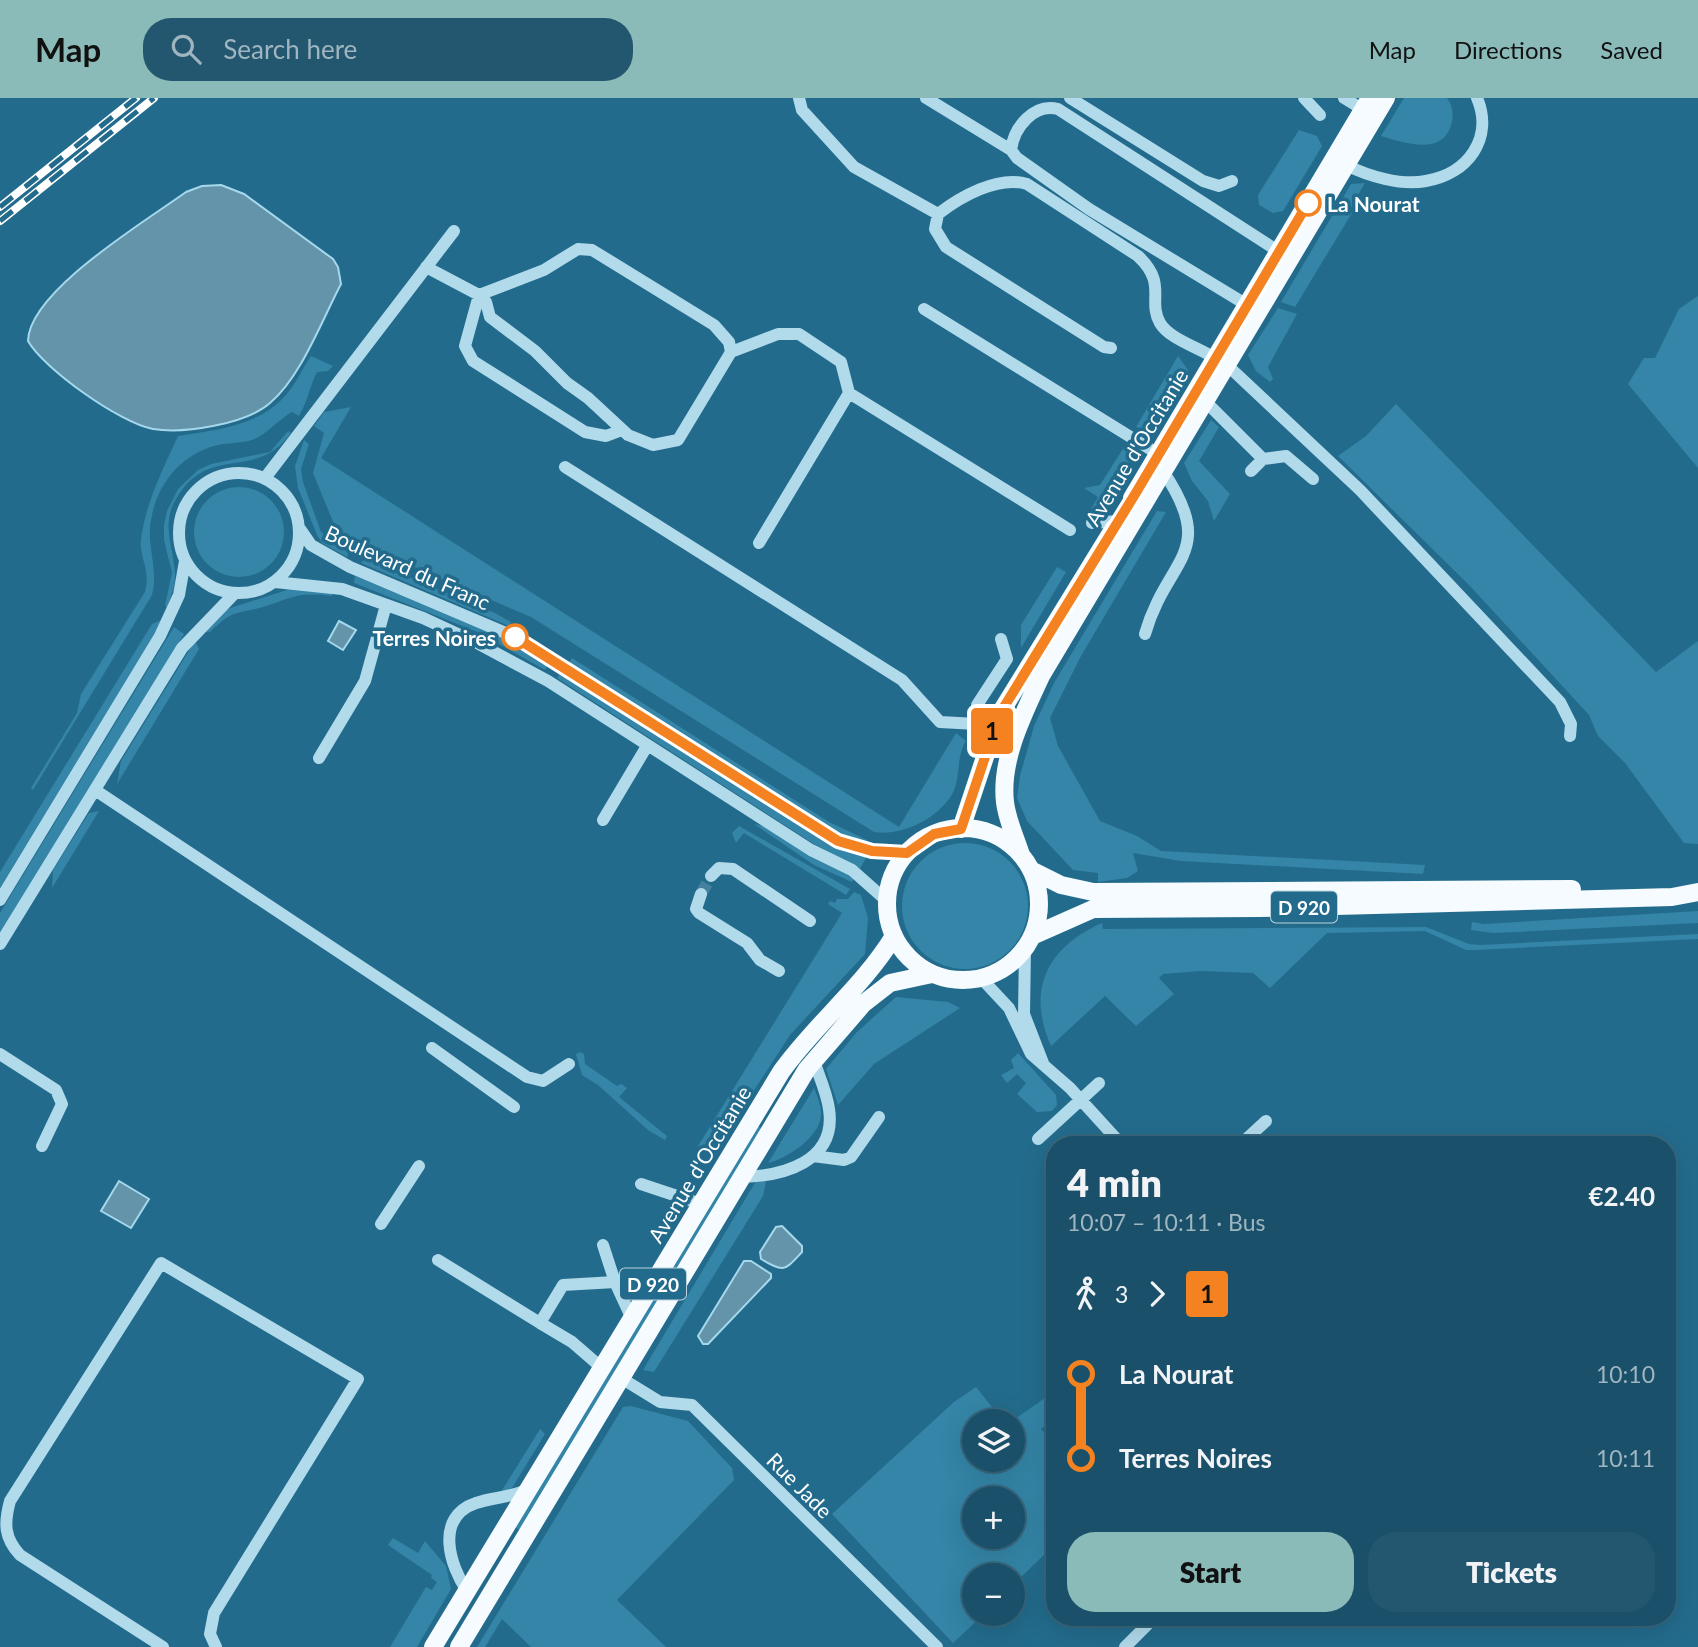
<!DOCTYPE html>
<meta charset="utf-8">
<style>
:root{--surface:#1a5069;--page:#23576f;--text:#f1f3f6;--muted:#9fb5c0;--line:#38677d;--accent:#8bbbb9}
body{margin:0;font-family:Lato,sans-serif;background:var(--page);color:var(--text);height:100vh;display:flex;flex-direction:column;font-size:26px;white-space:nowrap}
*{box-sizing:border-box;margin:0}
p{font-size:23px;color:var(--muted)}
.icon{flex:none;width:38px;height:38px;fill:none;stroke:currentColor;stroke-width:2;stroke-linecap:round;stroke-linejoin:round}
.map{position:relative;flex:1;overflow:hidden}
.drawer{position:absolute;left:1046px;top:1038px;width:630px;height:490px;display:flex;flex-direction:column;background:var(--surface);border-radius:28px;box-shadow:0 7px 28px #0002,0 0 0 2px var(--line)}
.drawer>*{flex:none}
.badge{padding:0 14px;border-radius:5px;font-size:24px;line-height:46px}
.tools{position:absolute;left:962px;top:1311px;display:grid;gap:14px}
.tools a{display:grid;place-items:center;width:63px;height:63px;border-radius:50%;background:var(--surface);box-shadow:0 7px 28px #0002,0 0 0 2px var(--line);font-size:35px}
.map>.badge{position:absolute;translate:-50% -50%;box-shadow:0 0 0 4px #fff}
.legs{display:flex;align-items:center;gap:10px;height:77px;padding:0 21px;font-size:23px}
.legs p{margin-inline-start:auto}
.overview{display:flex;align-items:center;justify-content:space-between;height:119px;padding:0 21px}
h1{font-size:38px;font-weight:800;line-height:52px}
.cta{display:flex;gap:14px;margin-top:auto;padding:14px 21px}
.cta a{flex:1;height:80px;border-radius:28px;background:var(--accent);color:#111;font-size:28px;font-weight:800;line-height:80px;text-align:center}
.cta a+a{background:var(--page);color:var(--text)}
ul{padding:0 21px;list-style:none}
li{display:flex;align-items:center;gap:24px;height:84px;font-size:26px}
li i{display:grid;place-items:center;width:10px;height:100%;margin:0 9px;background:currentColor}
li i::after{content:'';width:18px;height:18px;margin:-9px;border:5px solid;border-radius:50%;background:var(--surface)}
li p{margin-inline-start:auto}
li:first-child i{background:linear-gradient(#0000 50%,currentColor 0)}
li:last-child i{background:linear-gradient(currentColor 50%,#0000 0)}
header{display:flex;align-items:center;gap:42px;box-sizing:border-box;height:98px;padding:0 35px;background:var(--accent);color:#111}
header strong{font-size:33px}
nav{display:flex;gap:38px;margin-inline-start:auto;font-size:24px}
.search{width:490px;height:63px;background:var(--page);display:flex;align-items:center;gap:18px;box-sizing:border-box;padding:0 24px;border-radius:28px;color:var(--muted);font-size:26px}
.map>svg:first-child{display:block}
.green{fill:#3485a7;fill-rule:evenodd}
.water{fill:#6494aa;stroke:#a5d8ec;stroke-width:2}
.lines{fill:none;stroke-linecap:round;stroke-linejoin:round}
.minor-tunnel{stroke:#44819d;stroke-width:12;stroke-dasharray:12 6;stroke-linecap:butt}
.minor{stroke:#b1daeb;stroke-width:12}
.major{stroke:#f5fbfe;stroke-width:18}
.rail-casing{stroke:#fff;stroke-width:8}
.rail{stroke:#236b8c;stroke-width:5;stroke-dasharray:16;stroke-linecap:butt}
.line-1-casing{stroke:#fff;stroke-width:16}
.line-1{stroke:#f58220;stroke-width:10}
.stop-1-dot{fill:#fff;stroke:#f58220;stroke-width:3.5}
.labels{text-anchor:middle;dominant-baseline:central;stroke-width:7;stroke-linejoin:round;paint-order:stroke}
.shield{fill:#236b8c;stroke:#bdd3dc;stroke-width:2}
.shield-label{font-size:19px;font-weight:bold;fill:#fff}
.stop-label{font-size:21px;font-weight:bold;fill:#fff;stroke:#236b8c;text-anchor:start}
.street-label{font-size:21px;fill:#fff;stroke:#236b8c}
</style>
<header>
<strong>Map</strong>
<div class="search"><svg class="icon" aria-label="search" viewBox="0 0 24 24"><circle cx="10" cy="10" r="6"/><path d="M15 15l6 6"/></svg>Search here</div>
<nav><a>Map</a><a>Directions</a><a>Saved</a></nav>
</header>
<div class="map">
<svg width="1698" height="1549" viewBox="0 0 1698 1549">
<rect width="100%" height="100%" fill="#236b8c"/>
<path class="green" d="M1404 0H1447C1453 8 1454 18 1451 27 1442 59 1402 44 1381 38Z
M1299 32 1317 38 1322 48 1283 113 1273 115 1259 107 1258 97Z
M1365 85 1349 113 1352 115 1295 209 1281 204 1351 86Z
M1698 198V370L1628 286 1644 260H1655L1679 211Z
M1278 210 1297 216 1268 269 1273 281 1270 284 1256 273 1248 257Z
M311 258 333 268 328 273 317 274C309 290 308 303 299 318L292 314C278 322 266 337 252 342 240 346 227 344 214 348 180 358 157 386 151 422 146 448 159 471 152 497L33 692 31 690 77 615 81 596 145 494C151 469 139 462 141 441 146 404 163 371 178 338 215 332 258 328 284 299 295 288 302 271 311 258Z
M1178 258 1188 272 1151 333 1136 329Z
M1396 306 1656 574 1698 543V746L1684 745 1625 665 1598 638 1589 617 1469 487 1338 358 1366 338Z
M351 309 321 360 899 729 956 635 966 643C957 657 960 674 955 690 944 718 903 739 874 734L531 519 363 447 336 431 313 375 324 335 314 328 324 314Z
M1211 322 1219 329 1199 363 1230 396 1214 423 1208 403 1192 383 1184 365Z
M288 333 291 335C255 385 209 344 176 401 161 427 173 447 175 474 176 486 171 498 167 510L165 507 172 475 164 442V427L167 413 178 391 198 372 211 366 270 354Z
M304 342 309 346 301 371 303 384 321 434 349 454 347 459 322 445 317 437 298 390 295 368Z
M1126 346 1134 359 1103 414 1091 411 1098 399 1084 390 1100 387Z
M194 434a45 45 0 1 1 90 0a45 45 0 1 1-90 0Z
M1157 413 1166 414 1081 558 1050 620 1058 648 1100 723 1137 738 1161 753 1425 767 1423 776 1181 763 1133 755 1138 773 1127 780 1098 784V775L1073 772 1027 723 1017 700 1020 678 1034 628 1054 585Z
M365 461 495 515 511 524 509 528 361 465Z
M1057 469 1066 474 1021 550V527Z
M355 478 484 530 549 566 545 572 480 535 354 485Z
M290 491 333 492 332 498C297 494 295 499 263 509 234 517 234 511 210 534L203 533 224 512Z
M161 522 155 535 0 790V774L152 526Z
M174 529 184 536 0 836V815Z
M195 543 199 551 117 686 121 663Z
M572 560 829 724 867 742 869 746 834 734 569 565Z
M561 574 823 740 838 750 867 758 860 771 814 746 557 580Z
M99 713 52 790 53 772 89 715Z
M754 726 764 728 855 779 852 784 814 767Z
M739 728 850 791 846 797 744 735 736 745 732 735Z
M902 808a63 63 0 1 1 126 0a63 63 0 1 1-126 0Z
M854 794 861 797 868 820 865 856 790 937 716 1051 700 1052 698 1048 842 815 828 806 830 803 835 805 837 801H848Z
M1698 813V825L1493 835 1471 832 1472 824 1483 826Z
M1102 825 1103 831 1426 829 1469 846 1480 847 1698 836V841L1476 852H1466L1425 833 1327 835 1270 890 1253 875 1200 873 1163 876 1159 880 1174 896 1136 928 1105 898 1051 948C1026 892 1047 849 1102 825Z
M896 899 948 904 960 910 874 966 838 1007 826 971 857 934Z
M580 954 584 956 585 966 617 988 621 986 627 990 619 999 667 1038 665 1042 648 1032 598 987 582 977 576 956Z
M1018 955 1056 997 1057 1007 1052 1013 1037 1014 1017 996 1026 985 1017 976 1007 985 1001 977 1014 970 1011 962Z
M814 990C817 998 822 1009 821 1017 820 1039 788 1060 768 1065Z
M756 1027 763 1031 521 1433 515 1429Z
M756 1083H766L763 1098 654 1274 643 1272Z
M976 1289 1003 1323H975V1362H1013L1012 1323 1055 1293V1319L1041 1331 1055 1347V1446L1013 1487V1477H975V1516H984L953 1545 832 1416 954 1304ZM1013 1400V1438H975V1400Z
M631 1308 688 1323 732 1370 734 1382 617 1502 666 1549H531L502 1521 485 1549H477L623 1309Z
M540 1331 545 1336 512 1390 501 1394Z
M393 1440 418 1455 425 1443 446 1468 451 1491 417 1549H390L426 1489 432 1492 437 1484 431 1480 432 1477 388 1447Z"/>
<path class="water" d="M221 87 244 96 333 161 338 169 341 186C322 222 301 279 270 305 246 326 184 336 153 331 120 325 44 271 28 243 29 193 146 123 186 94L202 88Z
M339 523 356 532 343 552 328 543Z
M119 1083 149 1101 131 1130 101 1113Z
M782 1128 802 1148V1154C784 1173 785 1175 761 1161L760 1154 776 1129Z
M744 1163H751L771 1176V1180L708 1246H703L698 1238Z"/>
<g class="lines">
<path class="minor-tunnel" d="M701 796 711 778"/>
<path class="minor" d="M799 0 802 12 854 69 938 116
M926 0 1011 52
M1070 0 1203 83 1219 88 1232 83
M1304 0 1320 17
M1344 0 1362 11
M1346 67C1368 78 1401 88 1426 83 1468 76 1494 40 1477 0
M426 169 479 197 486 204 490 219 535 253 567 285 588 300 628 337 653 347 678 342 731 254 778 236H799L841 264 849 295 759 445
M1247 207 1089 111 1017 60 1011 52C1014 29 1034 5 1058 11L1278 153
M924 211 1158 356
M1111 250 1104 249 946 149 935 131 938 116C960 99 998 77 1027 86L1138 158C1168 186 1147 202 1160 225 1169 241 1200 250 1216 261
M1227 267 1360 392 1560 604 1571 626 1570 638
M849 295 1070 432
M1205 303 1263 361 1251 373
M622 332 606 338 585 334 473 263 465 248 479 197 544 172 578 151 592 152 714 227 729 244 731 254
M1263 361 1286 358 1313 381
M565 369 902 582 940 624 977 626 992 632
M179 435a60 60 0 1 1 120 0a60 60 0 1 1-120 0Z
M265 380 454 133
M1092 425 1118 423
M300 431 311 447 350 469 515 539 838 743 872 753 907 755
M275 484 342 491 423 520 477 545 548 583 811 752 852 772 887 803
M1145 536C1167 459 1219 456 1163 373
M977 626V607L1007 561 1001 541
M319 660 365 583 386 507
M95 692 527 979 543 983 569 966
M603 722 647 648
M711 778 719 770 733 771 810 823
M701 796 696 811 699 815 747 845 760 862 779 873
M0 802 160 538 179 497 185 463
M0 846 182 550 234 496
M1025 851 1024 916 1043 965
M981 880 1009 910 1031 956 1070 990 1121 1046
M432 950 514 1009
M0 956 56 992 62 1006 42 1048
M1038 1041 1099 985
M1241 1046 1266 1023
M813 1058 844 1062 851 1059 879 1019
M742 1079C783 1078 837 1064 829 1011 827 995 819 978 814 963
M641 1086 701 1106
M381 1126 419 1068
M603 1147 615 1184
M438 1162 540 1225
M602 1270 572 1244 540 1225 563 1187 615 1184 632 1221
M621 1280 660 1304 692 1307 937 1549
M467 1493C450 1468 434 1419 476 1405 494 1399 510 1400 528 1391
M163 1549 20 1457C4 1440 4 1425 10 1403L161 1165 358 1281 214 1515 210 1536 216 1549
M1125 1549 1155 1519"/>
<path class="major" d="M1132 400 1370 0
M887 806a76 76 0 1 1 152 0a76 76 0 1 1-152 0Z
M961 731 999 617 1114 430
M1021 757C1016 741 1007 722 1005 704 1000 661 1024 615 1041 578L1386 0
M1031 772 1061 787 1093 794 1572 791
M1032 838 1093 811 1259 810 1672 799 1698 794
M433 1549 781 974C815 926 863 889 894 838
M459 1549 807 971 863 906 890 885 932 876"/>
<defs>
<path id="rail" d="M0 109 136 0
M0 123 154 0"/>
</defs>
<use href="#rail" class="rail-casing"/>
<use href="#rail" class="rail"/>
</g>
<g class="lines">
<defs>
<path id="line-1" d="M515 539 838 743 872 753 907 755 934 736 961 731 999 617 1137 393 1308 105"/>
</defs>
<use href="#line-1" class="line-1-casing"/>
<use href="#line-1" class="line-1"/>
</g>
<g class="stop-1-dot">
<circle cx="1308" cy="105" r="12"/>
<circle cx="515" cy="539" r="12"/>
</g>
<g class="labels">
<g class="shield">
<rect x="1271" y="793.5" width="66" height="31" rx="5"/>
<rect x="620" y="1170.5" width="66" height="31" rx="5"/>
</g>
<g class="shield-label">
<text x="1304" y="809">D 920</text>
<text x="653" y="1186">D 920</text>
</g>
<g class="stop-label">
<text x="1327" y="105">La Nourat</text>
<text x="496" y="539" text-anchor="end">Terres Noires</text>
</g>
<g class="street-label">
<text transform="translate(1136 349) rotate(-59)">Avenue d'Occitanie</text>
<text transform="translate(408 469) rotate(24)">Boulevard du Franc</text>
<text transform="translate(699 1066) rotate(-59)">Avenue d'Occitanie</text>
<text transform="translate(800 1387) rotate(45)">Rue Jade</text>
</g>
</g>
</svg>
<div class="tools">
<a><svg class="icon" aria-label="layers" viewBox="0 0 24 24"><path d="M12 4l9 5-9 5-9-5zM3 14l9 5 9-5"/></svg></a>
<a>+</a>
<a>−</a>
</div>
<b class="badge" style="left:992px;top:633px;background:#f58220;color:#111">1</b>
<section class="drawer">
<div class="overview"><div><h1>4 min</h1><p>10:07 – 10:11 · Bus</p></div><b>€2.40</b></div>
<div class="legs"><svg class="icon" aria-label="walk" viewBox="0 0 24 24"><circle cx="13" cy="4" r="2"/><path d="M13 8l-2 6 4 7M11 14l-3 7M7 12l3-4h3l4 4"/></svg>3<svg class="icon" aria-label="forward" viewBox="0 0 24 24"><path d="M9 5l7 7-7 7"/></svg><b class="badge" style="background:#f58220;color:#111">1</b></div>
<ul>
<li><i style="color:#f58220"></i><b>La Nourat</b><p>10:10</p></li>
<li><i style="color:#f58220"></i><b>Terres Noires</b><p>10:11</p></li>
</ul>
<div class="cta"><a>Start</a><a>Tickets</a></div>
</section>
</div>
